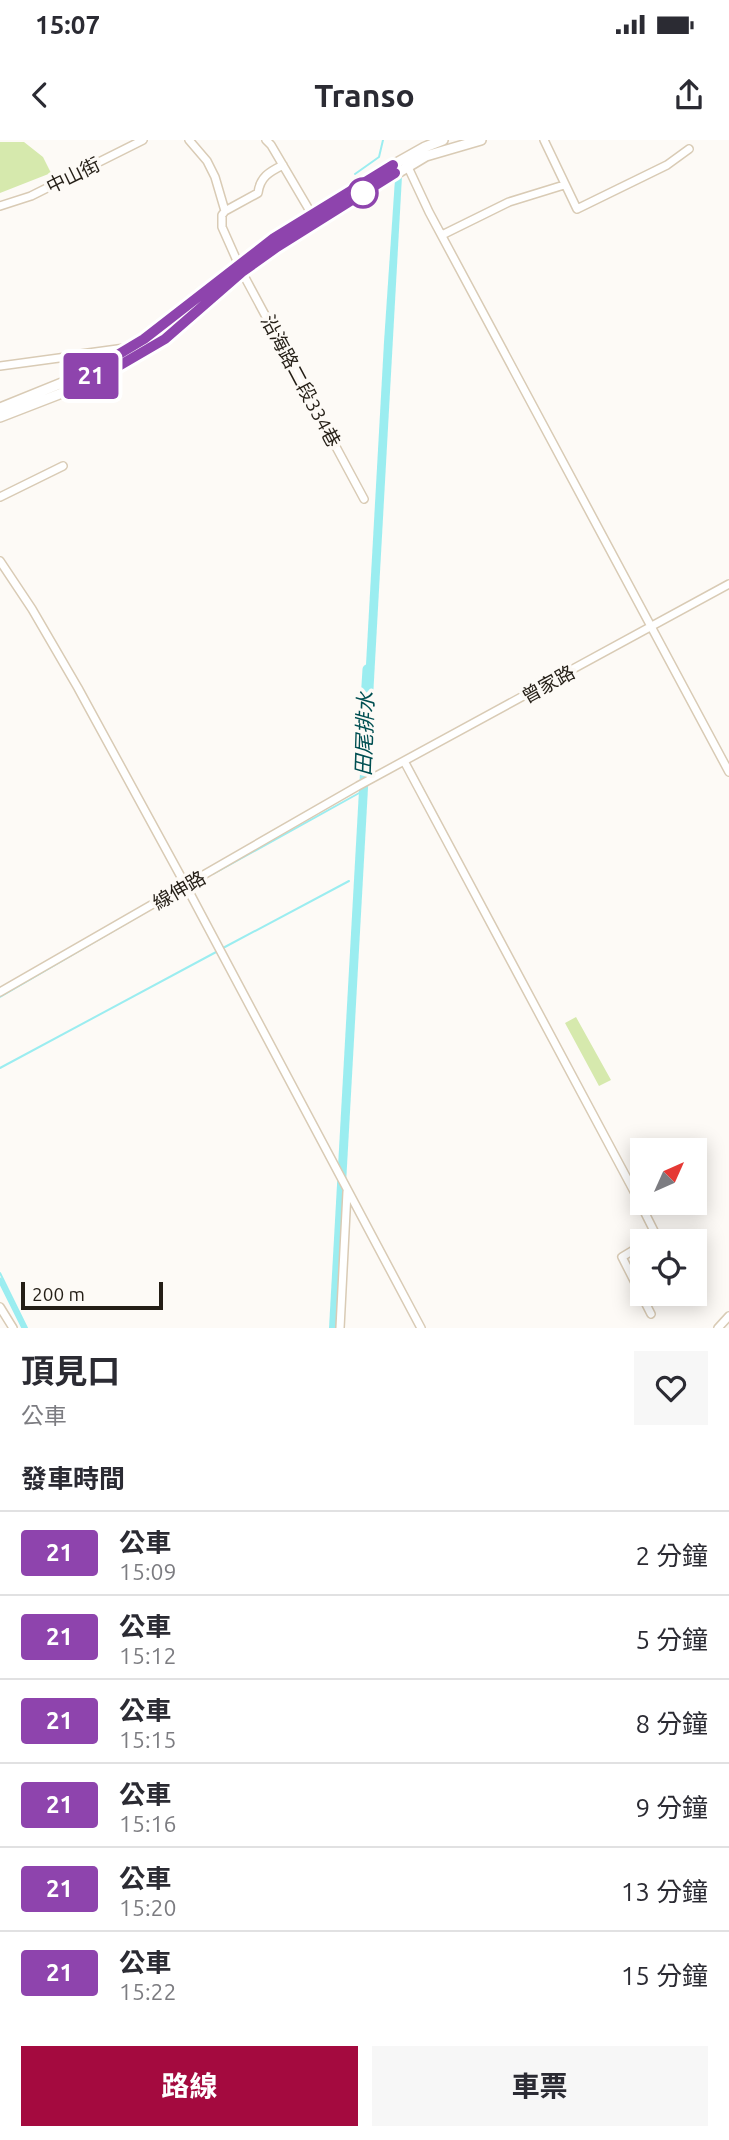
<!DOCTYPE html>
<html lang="zh-TW">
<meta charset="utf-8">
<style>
:root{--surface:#fff;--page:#f7f7f7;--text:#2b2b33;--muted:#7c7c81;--line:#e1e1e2;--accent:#a40a3f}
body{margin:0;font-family:Ubuntu,"Noto Sans TC",sans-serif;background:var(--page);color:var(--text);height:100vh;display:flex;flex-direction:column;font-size:26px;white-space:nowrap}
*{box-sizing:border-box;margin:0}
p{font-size:23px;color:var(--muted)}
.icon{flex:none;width:38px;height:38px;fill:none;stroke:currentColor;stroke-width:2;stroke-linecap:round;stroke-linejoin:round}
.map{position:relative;height:1188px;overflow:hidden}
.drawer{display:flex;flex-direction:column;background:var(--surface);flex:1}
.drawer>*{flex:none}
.badge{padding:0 14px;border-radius:5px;font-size:24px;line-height:46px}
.needle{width:46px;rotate:45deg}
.fabs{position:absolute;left:630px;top:998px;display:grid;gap:14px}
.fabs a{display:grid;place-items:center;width:77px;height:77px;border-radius:0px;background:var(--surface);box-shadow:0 4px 18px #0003;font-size:35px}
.scale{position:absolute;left:21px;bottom:18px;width:142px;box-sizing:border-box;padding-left:7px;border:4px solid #241e16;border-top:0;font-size:19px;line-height:24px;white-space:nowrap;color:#241e16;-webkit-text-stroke:5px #fdfaf6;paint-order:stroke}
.map>.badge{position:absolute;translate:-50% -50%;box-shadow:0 0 0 4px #fff}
h2{padding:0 21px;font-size:26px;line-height:63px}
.round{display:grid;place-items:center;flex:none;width:74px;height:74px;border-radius:0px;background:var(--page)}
.summary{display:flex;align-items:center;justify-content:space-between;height:119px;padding:0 21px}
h1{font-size:33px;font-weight:700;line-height:52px}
.button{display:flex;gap:14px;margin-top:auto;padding:14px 21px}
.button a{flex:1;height:80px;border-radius:0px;background:var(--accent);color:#fff;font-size:28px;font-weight:700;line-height:80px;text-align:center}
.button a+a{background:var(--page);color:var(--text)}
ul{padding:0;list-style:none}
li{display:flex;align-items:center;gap:21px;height:84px;padding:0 21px;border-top:2px solid var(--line)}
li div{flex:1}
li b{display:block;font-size:26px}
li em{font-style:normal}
li .badge{min-width:77px;font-weight:700;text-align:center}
.status{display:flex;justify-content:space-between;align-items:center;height:49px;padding:0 35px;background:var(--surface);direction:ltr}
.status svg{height:19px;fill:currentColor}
header{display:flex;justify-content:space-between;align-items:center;height:91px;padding:0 21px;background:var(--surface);font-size:32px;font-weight:700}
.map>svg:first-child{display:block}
.green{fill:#d6e9ad}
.water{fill:#9bedf0}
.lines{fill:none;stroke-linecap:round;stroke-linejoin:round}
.stream{stroke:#9bedf0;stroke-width:2}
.canal{stroke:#9bedf0;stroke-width:5}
.river{stroke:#9bedf0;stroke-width:9}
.minor-casing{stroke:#d9cbb5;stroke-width:10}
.major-casing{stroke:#d9cbb5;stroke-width:12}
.minor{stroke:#fff;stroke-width:7}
.major{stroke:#fff;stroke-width:9}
.line-casing{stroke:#fff;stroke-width:16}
.line{stroke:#8e44ad;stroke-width:10}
.stop-dot{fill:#fff;stroke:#8e44ad;stroke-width:3.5}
.labels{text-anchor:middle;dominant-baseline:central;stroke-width:7;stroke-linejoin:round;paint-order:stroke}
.street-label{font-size:19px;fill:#241e16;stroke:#fdfaf6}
.water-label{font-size:21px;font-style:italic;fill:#004f52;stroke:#fdfaf6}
</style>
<div class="status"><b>15:07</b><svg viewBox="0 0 49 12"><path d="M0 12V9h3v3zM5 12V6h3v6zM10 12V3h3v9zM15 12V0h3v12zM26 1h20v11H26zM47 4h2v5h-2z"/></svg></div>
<header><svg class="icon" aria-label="back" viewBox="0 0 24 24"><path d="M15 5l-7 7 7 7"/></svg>Transo<svg class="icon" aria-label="share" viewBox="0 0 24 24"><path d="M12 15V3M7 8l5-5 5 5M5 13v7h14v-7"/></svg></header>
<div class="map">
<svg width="729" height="1188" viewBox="0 0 729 1188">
<rect width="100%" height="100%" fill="#fdfaf6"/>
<path class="green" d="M0 2H24L43 17 51 33 0 53Z
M576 877 611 940 599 946 565 883Z"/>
<path class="water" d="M402 36 338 1188H329L384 202 395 39Z"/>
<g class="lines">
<path class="stream" d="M355 34 379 17 383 0
M410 625 440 681
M213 734 361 652
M223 808 349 741
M0 857 165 761
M0 928 218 811
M0 1133 27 1188"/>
<path class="canal" d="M0 1140 24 1188"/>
<path class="river" d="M365 561 367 529"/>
<defs>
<path id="minor" d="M189 0 207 21 215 37 225 71
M266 0 271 5 314 78
M544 0 577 69 667 25 689 9
M407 25 429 72 729 632
M0 66 31 56 143 0
M225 71 222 75V87L242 132 364 359
M225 71 258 53C260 37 269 32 283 25
M442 95 509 62 564 45
M0 226 81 215 90 234
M0 357 63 326
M0 421 32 469 78 548 186 746 421 1188
M404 621 637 1057 657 1097 650 1101
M0 852 358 646 729 444
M642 1105 622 1117 651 1174
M0 1167 13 1188
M340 1188 347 1052
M718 1188 729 1176"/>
<path id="major" d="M81 215 125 209
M0 268 89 232 119 216 168 182 238 124 274 98 393 25 425 7 443 0
M0 277 93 241 124 224 165 199 242 132 316 82 426 16 481 0"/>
</defs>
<use href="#minor" class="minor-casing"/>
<use href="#major" class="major-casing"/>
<use href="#minor" class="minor"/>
<use href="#major" class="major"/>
</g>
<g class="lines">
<defs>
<path id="line" d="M393 25 274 98 144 199 89 232 93 241 165 199 242 132 277 107 395 33"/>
</defs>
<use href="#line" class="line-casing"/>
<use href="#line" class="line"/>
</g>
<circle class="stop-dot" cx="363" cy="53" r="14"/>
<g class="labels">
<g class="street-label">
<text transform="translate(73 35) rotate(-26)">中山街</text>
<text transform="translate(301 241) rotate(62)">沿海路二段334巷</text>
<text transform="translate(548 544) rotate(-29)">曾家路</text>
<text transform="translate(179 750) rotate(-30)">線伸路</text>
</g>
<g class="water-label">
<text transform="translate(364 594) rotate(-88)">田尾排水</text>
</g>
</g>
</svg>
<div class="fabs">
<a><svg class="needle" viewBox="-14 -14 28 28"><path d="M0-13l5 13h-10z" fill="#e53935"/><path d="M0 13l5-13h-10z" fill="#7c7c81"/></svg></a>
<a><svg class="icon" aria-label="locate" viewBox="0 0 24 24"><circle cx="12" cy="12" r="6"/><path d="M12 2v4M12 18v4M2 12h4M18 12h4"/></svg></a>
</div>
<div class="scale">200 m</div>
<b class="badge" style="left:91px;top:236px;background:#8e44ad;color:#fff">21</b>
</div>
<section class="drawer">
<div class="summary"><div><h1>頂見口</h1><p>公車</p></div><a class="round"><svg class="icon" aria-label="heart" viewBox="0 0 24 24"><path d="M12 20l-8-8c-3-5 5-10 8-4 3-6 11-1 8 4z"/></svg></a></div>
<h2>發車時間</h2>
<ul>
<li><span class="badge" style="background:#8e44ad;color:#fff">21</span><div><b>公車</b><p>15:09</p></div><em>2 分鐘</em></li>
<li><span class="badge" style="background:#8e44ad;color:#fff">21</span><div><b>公車</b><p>15:12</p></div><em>5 分鐘</em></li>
<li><span class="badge" style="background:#8e44ad;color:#fff">21</span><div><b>公車</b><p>15:15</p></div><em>8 分鐘</em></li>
<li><span class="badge" style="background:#8e44ad;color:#fff">21</span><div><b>公車</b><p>15:16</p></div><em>9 分鐘</em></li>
<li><span class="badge" style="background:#8e44ad;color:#fff">21</span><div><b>公車</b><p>15:20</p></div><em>13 分鐘</em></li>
<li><span class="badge" style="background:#8e44ad;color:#fff">21</span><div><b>公車</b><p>15:22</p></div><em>15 分鐘</em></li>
</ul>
<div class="button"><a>路線</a><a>車票</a></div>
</section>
